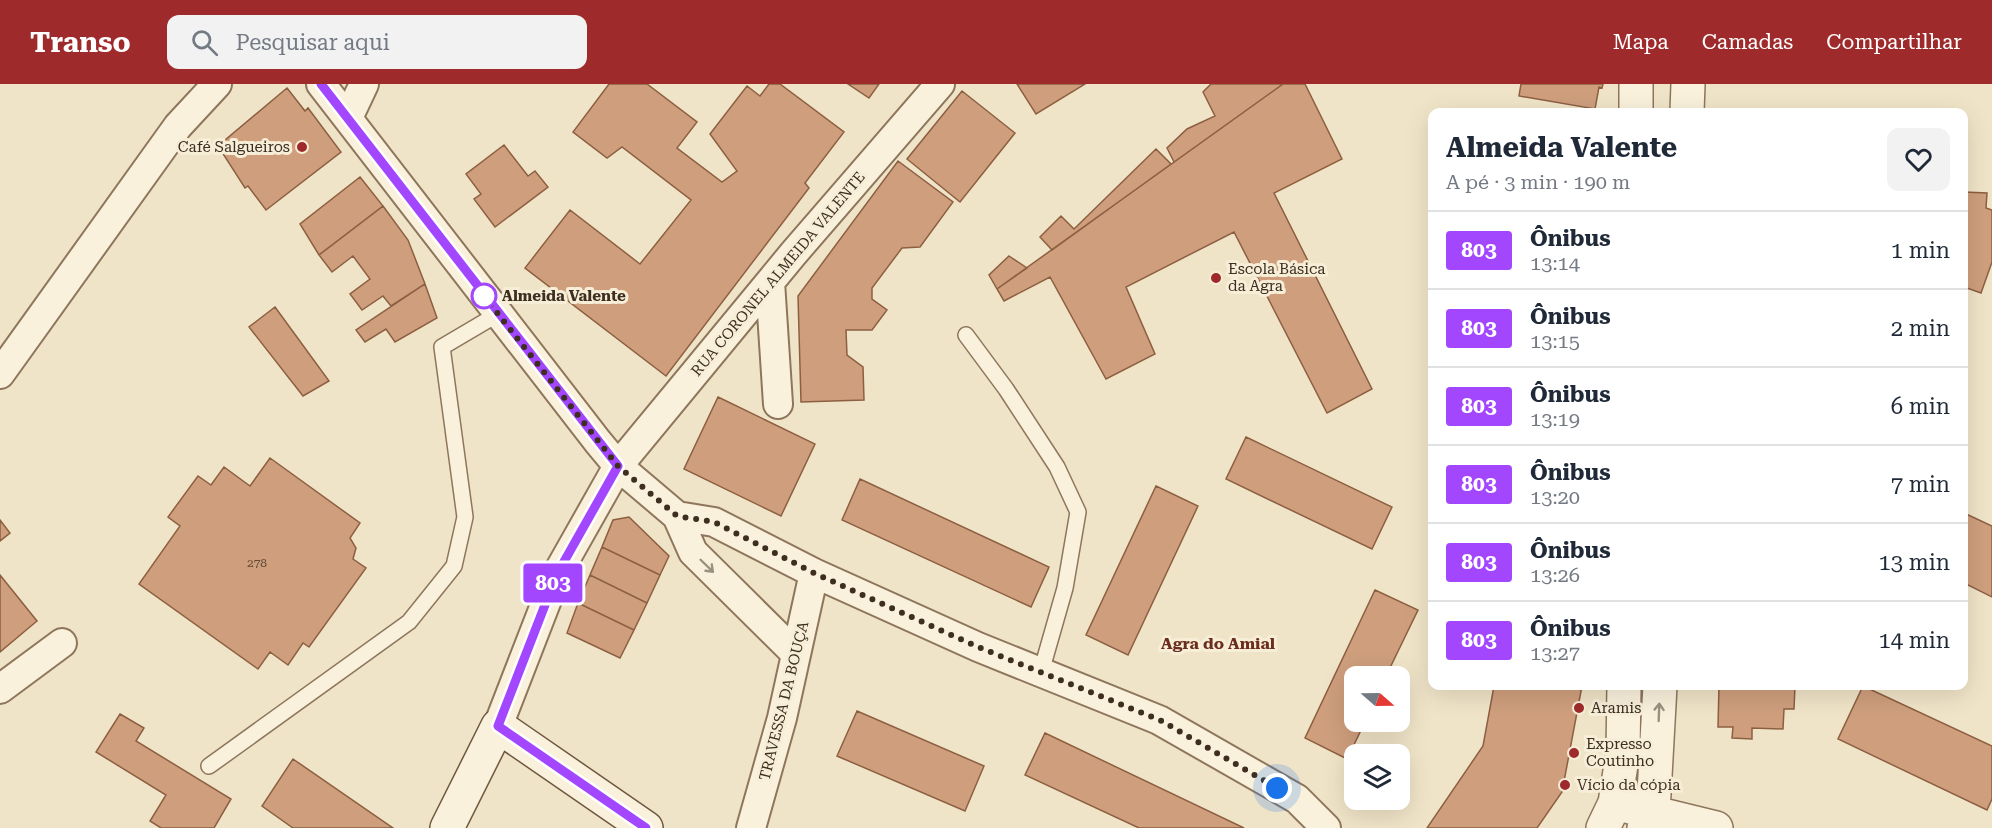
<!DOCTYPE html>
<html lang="pt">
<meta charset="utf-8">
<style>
:root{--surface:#fff;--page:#f2f2f3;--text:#1f2937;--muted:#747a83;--line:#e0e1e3;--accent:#9e2a2b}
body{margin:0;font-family:"Roboto Serif",serif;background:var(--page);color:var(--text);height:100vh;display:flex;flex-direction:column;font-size:22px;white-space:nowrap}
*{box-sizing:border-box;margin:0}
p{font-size:20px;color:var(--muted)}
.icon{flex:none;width:33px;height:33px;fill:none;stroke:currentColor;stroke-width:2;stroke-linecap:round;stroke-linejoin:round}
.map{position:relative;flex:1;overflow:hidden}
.panel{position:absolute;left:1428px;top:24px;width:540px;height:582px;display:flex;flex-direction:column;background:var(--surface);border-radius:12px;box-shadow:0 6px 24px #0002}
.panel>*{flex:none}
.badge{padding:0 12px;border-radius:4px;font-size:21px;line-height:39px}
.needle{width:39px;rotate:110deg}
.controls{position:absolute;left:1344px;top:582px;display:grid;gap:12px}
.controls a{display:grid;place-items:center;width:66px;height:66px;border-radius:12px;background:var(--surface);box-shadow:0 6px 24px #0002;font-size:30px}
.you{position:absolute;width:30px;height:30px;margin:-15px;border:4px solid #fff;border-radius:50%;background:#1a73e8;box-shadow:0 0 0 9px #1a73e833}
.map>.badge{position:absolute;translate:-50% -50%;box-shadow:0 0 0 3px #fff}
.round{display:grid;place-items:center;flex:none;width:63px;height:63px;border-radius:12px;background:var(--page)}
.head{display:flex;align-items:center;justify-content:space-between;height:102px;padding:0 18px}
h1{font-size:28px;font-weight:700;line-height:45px}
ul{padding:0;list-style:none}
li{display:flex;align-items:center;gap:18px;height:78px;padding:0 18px;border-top:2px solid var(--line)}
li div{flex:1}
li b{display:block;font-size:22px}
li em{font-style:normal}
li .badge{min-width:66px;font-weight:700;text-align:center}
header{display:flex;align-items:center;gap:36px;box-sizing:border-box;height:84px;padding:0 30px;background:var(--accent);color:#fff}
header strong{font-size:28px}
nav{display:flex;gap:33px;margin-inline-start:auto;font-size:21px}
.search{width:420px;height:54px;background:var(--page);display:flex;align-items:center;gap:15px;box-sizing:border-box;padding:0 21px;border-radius:12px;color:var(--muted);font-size:22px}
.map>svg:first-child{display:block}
.building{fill:#cf9f7d;stroke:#8d5f41;stroke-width:1.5}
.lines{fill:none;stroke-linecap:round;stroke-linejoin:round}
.service-casing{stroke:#8d765c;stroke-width:18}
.minor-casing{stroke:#8d765c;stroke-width:32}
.tertiary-casing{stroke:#8d765c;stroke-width:36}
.secondary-casing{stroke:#6f573f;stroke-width:36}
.service{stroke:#faf1dc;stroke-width:15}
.minor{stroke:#faf1dc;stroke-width:28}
.tertiary{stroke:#faf1dc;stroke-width:33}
.secondary{stroke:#faf1dc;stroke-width:33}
.oneway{stroke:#9c907e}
.line-casing{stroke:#fff;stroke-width:14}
.line{stroke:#a347ff;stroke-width:9}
.walk{stroke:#3d2e20;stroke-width:6;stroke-dasharray:0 10.8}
.poi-dot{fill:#9e2a2b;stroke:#f7eed8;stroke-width:2}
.stop-dot{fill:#fff;stroke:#a347ff;stroke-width:3}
.labels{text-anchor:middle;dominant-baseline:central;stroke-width:6;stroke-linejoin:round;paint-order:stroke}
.number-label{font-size:12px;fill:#624a37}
.poi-label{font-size:15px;fill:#3d2e20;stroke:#f7eed8;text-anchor:start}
.street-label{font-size:15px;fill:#3d2e20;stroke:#f7eed8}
.stop-label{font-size:15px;font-weight:bold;fill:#3d2e20;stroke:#f7eed8;text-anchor:start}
.neighbourhood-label{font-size:16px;font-weight:bold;fill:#6b2e1e;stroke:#f7eed8}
</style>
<header>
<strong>Transo</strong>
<div class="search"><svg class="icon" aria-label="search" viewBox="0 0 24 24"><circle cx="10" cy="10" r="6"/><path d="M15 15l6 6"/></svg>Pesquisar aqui</div>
<nav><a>Mapa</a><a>Camadas</a><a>Compartilhar</a></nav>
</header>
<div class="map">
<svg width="1992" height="744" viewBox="0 0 1992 744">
<rect width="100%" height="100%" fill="#f0e4c8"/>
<path class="building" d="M609 0H647L697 38 677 64 722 98 737 87 710 50 747 2 760 12 769 0H780L844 48 805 99 809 104 666 292 525 184 570 126 640 180 691 116 622 63 607 74 573 48Z
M848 0H879L869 14Z
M1017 0H1085L1036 30Z
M1211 0H1283L1174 78 1167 64 1187 45 1215 32 1203 8Z
M1283 0H1305L1342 75 1274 109 1372 305 1327 329 1234 148 1126 203 1155 270 1106 295 1050 193 1004 217 997 205Z
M1521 0H1603L1602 4 1599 3 1595 25 1519 12Z
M287 4 305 27 308 24 341 68 266 126 248 102 245 104 218 62Z
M962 7 1015 49 960 118 907 75Z
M504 61 528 92 535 87 548 103 495 143 474 115 481 110 466 90Z
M1156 65 1171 80 1052 166 1040 153 1061 132 1074 145Z
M898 77 953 118 920 163 902 164 872 204V215L887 226 872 246H846L847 271 863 283 864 316 801 318 798 212Z
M360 93 383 122 319 171 300 140Z
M1964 108 1987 109 1986 124 1992 126V178L1981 209 1964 203Z
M383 122 408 156 425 200 391 222 383 212 362 226 350 210 370 195 353 172 332 188 319 171Z
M1009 172 1027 184 997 205 989 191Z
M425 200 437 234 395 258 386 245 365 258 356 246Z
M275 223 329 297 303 312 249 243Z
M718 313 815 360 781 432 684 385Z
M1246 353 1392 423 1372 465 1226 395Z
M270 374 360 439 350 454 356 464 353 475 366 484 309 563 303 559 288 581 270 568 258 585 139 500 180 442 168 433 198 392 211 401 224 383 250 402Z
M860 395 1049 483 1031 523 842 436Z
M1156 402 1198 422 1128 571 1086 551Z
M1964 429 1992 442V513L1964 499Z
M629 433 669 472 660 491 602 463 613 436Z
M0 436 10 449 0 457Z
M602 463 660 491 647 519 590 491Z
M0 491 37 537 0 568Z
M590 491 647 519 634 546 578 519Z
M1375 506 1418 526 1386 592H1354V638H1365L1347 675 1305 654Z
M578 519 634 546 620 574 567 549Z
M1494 602H1582L1562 708 1537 744H1427L1483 662Z
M1719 602H1795L1794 625H1784L1783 645 1752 644V655L1732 654 1733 643H1718Z
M1863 602 1992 662V715L1987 726 1838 655Z
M857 627 984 682 965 727 837 672Z
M120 630 144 644 136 657 231 715 214 744H161L150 737 166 711 96 668Z
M1045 649 1244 744H1139L1025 691Z
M293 675 393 744H293L262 722Z"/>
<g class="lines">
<defs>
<path id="service" d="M966 251 1006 305 1057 383 1078 428 1065 504 1041 588
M209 682 409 538 454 482 465 433 442 263 498 230"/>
<path id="minor" d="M321 0 598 358 618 382 677 432 714 438 814 489 978 563 1159 636 1297 715 1326 744
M348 34 364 0
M770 198 778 320
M0 290 178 42 217 0
M677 432 693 468 796 570
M0 605 62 559
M498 642 557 490 618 382 793 170 940 0
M751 744 782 634 814 489"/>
<path id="tertiary" d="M1636 28V0
M1687 28 1688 0
M1630 723 1716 744
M1603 744 1615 719 1623 668 1624 602
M1644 744 1653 728 1660 602"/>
<path id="secondary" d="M447 744 498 642 646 744"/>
</defs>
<use href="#service" class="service-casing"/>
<use href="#minor" class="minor-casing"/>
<use href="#tertiary" class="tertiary-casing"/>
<use href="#secondary" class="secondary-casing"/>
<use href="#service" class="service"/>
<use href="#minor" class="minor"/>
<use href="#tertiary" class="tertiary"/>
<use href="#secondary" class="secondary"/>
</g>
<defs><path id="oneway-shaft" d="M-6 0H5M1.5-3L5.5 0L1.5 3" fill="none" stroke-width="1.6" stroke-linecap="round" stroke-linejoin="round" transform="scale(1.5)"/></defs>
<g class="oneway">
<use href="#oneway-shaft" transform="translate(707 482) rotate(44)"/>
<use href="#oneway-shaft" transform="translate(1659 628) rotate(-88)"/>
</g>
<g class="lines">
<defs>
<path id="line" d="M321 0 618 382 557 490 498 642 646 744"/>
</defs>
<use href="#line" class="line-casing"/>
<use href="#line" class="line"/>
<path class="walk" d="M484 212 618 382 677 432 714 438 814 489 978 563 1160 636 1277 704"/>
</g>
<g class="poi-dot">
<circle cx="302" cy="63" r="6"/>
<circle cx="1216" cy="194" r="6"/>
<circle cx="1579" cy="624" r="6"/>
<circle cx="1574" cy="669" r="6"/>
<circle cx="1565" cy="701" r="6"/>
</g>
<circle class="stop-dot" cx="484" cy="212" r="12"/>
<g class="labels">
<g class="number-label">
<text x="257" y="479">278</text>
</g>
<g class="poi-label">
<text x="290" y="63" text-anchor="end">Café Salgueiros</text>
<text x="1228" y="185">Escola Básica<tspan x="1228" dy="17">da Agra</tspan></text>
<text x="1591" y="624">Aramis</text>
<text x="1586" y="660">Expresso<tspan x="1586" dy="17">Coutinho</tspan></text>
<text x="1577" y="701">Vício da cópia</text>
</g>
<g class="street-label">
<text transform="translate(778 190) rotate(-50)">RUA CORONEL ALMEIDA VALENTE</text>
<text transform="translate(784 617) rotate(-76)">TRAVESSA DA BOUÇA</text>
</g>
<g class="stop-label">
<text x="502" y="212">Almeida Valente</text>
</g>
<g class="neighbourhood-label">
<text x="1218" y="559">Agra do Amial</text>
</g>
</g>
</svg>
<div class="controls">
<a><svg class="needle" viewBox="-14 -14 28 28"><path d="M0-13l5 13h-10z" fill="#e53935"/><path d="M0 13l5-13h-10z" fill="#747a83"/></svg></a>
<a><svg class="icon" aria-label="layers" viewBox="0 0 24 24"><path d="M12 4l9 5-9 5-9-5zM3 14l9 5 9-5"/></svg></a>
</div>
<div class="you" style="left:1277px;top:704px"></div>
<b class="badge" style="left:553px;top:499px;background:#a347ff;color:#fff">803</b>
<section class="panel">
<div class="head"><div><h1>Almeida Valente</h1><p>A pé · 3 min · 190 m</p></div><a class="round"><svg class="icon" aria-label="heart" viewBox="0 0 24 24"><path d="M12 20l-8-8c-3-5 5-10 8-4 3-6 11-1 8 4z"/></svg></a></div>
<ul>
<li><span class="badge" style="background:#a347ff;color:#fff">803</span><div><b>Ônibus</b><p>13:14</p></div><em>1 min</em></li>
<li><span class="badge" style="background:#a347ff;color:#fff">803</span><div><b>Ônibus</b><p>13:15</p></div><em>2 min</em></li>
<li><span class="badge" style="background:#a347ff;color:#fff">803</span><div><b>Ônibus</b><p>13:19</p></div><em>6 min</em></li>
<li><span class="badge" style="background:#a347ff;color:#fff">803</span><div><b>Ônibus</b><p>13:20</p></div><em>7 min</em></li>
<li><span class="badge" style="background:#a347ff;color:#fff">803</span><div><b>Ônibus</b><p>13:26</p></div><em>13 min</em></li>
<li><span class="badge" style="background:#a347ff;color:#fff">803</span><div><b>Ônibus</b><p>13:27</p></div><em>14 min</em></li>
</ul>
</section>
</div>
